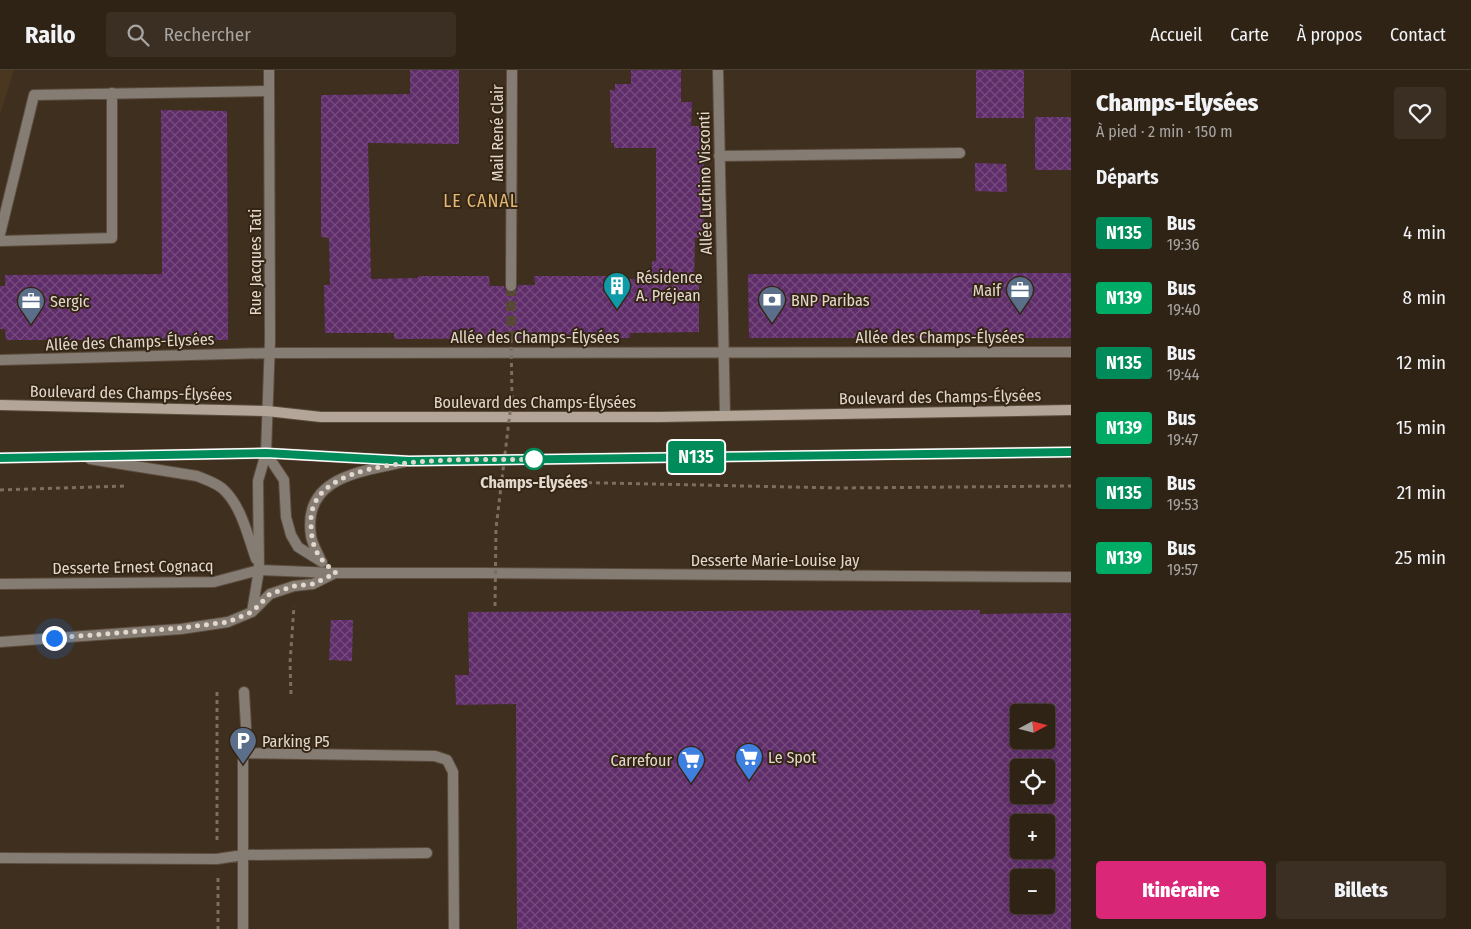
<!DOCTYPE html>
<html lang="fr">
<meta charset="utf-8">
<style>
:root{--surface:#2f2316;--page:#3b2f23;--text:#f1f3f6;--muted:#a7a4a1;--line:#4a4035;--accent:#db2777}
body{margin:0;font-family:"Fira Sans Condensed",sans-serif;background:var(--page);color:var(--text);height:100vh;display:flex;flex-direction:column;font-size:19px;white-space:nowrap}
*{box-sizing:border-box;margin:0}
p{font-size:16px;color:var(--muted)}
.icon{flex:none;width:28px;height:28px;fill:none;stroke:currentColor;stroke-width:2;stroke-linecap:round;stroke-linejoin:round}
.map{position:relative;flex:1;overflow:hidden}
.details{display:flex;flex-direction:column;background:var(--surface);width:400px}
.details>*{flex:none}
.badge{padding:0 10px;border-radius:4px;font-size:18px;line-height:32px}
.needle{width:32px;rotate:83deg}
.buttons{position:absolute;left:1010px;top:634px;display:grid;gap:10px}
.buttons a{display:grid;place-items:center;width:45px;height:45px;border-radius:5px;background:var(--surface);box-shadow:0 2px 8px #0003,0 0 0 1px var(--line);font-size:25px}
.you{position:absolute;width:25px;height:25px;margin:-12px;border:4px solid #fff;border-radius:50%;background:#1a73e8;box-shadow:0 0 0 8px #1a73e833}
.map>.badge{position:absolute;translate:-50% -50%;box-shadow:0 0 0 2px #fff}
h2{padding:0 25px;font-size:19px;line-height:45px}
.round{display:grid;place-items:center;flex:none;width:52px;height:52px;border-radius:5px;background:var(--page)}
.summary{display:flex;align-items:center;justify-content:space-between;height:85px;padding:0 25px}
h1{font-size:24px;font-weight:800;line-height:38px}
.button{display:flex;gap:10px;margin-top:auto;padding:10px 25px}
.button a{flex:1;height:58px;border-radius:5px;background:var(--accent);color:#fff;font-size:20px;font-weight:800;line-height:58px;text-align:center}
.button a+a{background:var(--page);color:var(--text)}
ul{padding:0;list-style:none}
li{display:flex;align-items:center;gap:15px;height:65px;padding:0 25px}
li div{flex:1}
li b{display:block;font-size:19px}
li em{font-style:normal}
li .badge{min-width:55px;font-weight:700;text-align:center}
header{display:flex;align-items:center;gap:30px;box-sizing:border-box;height:70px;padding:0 25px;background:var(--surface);border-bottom:1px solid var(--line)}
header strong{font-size:24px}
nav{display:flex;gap:28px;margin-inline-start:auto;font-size:18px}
.search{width:350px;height:45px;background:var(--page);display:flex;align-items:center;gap:12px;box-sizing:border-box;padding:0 18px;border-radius:5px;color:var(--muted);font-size:19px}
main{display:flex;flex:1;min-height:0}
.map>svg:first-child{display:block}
.built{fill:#4b3720}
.building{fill:url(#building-cross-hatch);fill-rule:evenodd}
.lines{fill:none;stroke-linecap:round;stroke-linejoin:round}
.street-tunnel{stroke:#574838;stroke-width:10;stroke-dasharray:10 5;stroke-linecap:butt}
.lane-casing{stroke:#5c4d3e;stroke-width:12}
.street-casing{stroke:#5c4d3e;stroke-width:12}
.secondary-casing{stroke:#5c4d3e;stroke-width:12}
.path{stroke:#7c6e60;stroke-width:3;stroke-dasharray:4 4;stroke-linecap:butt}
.lane{stroke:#857c74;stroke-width:10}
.street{stroke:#857c74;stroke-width:10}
.secondary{stroke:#b3a698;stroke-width:10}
.path-bridge{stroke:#7c6e60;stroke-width:3;stroke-dasharray:4 4;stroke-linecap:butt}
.line-casing{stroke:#fff;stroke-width:11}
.line{stroke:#008b5a;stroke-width:8}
.walk{stroke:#e2d8cd;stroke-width:5;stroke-dasharray:0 9}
.stop-dot{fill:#fff;stroke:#008b5a;stroke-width:2.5}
.labels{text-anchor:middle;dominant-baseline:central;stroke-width:4;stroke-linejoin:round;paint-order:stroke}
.street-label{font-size:16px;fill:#e2d8cd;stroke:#342514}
.poi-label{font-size:16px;fill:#e2d8cd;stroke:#342514;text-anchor:start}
.stop-label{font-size:16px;font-weight:bold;fill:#e2d8cd;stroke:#342514}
.neighbourhood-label{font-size:18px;letter-spacing:1px;fill:#e5b975;stroke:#342514}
</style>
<header>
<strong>Railo</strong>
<div class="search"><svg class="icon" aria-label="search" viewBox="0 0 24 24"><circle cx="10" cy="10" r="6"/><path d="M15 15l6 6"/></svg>Rechercher</div>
<nav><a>Accueil</a><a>Carte</a><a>À propos</a><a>Contact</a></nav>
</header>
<main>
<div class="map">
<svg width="1071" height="859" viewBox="0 0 1071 859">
<defs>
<pattern id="building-cross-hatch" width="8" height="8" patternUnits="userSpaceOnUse" patternTransform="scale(1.25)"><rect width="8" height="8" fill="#5f2d69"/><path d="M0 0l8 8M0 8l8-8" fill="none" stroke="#764b7d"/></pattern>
</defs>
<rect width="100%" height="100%" fill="#3f2f1e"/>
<path class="built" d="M0 0H14L0 45Z"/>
<path class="building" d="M410 0H459V74L368 73 371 209 418 208V206H489L490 216H504L505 220 510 223 517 220 518 215H535L534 206H607V209H652V191H656V78H614V73H611L610 20H615V14H631V0H681V32H692L691 56H704V168H695L694 214H699V262L630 263V268L394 269V263H325L324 215H330L329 168 321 167V25L410 24Z
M976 0H1024V48H976Z
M161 40 227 41 228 270H6L5 259H0V216H5V205L162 204Z
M1035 47H1071V100H1035Z
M975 93 1006 94 1007 122 975 121Z
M985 203H1071V268H749L748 204Z
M980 540V544L1071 543V859H517L516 634 456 635 455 605H469L468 542ZM1019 642H1046V670H1019ZM1019 698H1046V725H1019ZM1019 752H1046V780H1019ZM1019 808H1046V835H1019Z
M331 550H353L352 591 329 590Z"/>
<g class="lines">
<path class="street-tunnel" d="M511 216V269"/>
<defs>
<path id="lane" d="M718 0 725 345
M719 86 960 83
M0 164 34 25 269 21
M0 171 112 168V23
M266 383 284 410 286 447 291 465 298 477 322 492
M90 389 197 406C206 410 218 413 225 421 242 438 248 467 256 489
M321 491C318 483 312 474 311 466 302 406 362 402 404 392
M0 514 214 512 259 500 336 503H480
M252 542 270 524 294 516 313 514 335 503
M0 572 181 559 228 552 252 542 259 500 258 411 266 383
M243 683 435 686 447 690 453 702 454 859
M0 788 217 789 243 785 427 783
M243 859V683L246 657 244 622"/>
<path id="street" d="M511 216 512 0
M0 290 270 283 1071 282
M266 383 270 270 269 0
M480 503 1071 507"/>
<path id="secondary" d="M0 335 267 341 321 347H659L1071 340
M0 388 266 383 409 391 1071 382"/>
</defs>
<use href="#lane" class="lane-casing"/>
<use href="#street" class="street-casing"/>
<use href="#secondary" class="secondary-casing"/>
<path class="path" d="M508 411 841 418 1071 416
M0 420 127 416
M217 622V771
M291 624 290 593 294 536
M218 808V859"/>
<use href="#lane" class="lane"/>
<use href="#street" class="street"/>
<use href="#secondary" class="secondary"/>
<path class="path-bridge" d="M495 536 496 458 512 326 511 269"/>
</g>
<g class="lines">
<defs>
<path id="line" d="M0 388 266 383 409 391 1071 382"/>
</defs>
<use href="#line" class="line-casing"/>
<use href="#line" class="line"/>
<path class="walk" d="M54 568 180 558 228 552 252 542 270 524 294 516 313 514 336 503C316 487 311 476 311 451 310 377 484 392 534 389"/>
</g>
<defs>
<symbol id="building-pin" viewBox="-11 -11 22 30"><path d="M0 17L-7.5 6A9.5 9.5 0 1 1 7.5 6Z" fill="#0f9aa8" stroke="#342514"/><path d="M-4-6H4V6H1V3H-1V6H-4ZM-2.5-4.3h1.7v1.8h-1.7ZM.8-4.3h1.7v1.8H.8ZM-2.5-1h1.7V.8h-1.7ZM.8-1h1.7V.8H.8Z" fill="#fff"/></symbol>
<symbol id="office-pin" viewBox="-11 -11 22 30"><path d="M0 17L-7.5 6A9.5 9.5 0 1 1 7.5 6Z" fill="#5c6f8a" stroke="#342514"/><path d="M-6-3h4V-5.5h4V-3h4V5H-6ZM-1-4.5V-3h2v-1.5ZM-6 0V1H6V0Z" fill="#fff"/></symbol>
<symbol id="bank-pin" viewBox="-11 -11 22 30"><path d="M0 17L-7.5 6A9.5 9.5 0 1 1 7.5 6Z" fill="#5c6f8a" stroke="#342514"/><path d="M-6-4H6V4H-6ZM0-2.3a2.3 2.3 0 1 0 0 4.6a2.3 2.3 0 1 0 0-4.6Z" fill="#fff"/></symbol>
<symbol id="parking-pin" viewBox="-11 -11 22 30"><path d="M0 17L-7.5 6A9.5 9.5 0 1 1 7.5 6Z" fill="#5c6f8a" stroke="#342514"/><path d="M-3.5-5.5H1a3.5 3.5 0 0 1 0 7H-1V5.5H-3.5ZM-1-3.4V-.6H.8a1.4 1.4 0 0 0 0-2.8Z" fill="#fff"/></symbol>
<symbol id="supermarket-pin" viewBox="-11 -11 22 30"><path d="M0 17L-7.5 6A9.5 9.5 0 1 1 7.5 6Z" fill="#3f7fe0" stroke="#342514"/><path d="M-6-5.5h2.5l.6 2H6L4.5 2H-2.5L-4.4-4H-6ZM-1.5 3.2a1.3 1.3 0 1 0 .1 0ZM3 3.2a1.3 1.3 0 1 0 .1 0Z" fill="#fff"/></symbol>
</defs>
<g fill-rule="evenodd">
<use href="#building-pin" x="601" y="200" width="32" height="43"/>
<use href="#office-pin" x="1004" y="204" width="32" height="43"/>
<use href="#bank-pin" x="756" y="214" width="32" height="43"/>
<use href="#office-pin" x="15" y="215" width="32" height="43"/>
<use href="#parking-pin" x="227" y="655" width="32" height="43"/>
<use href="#supermarket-pin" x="733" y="671" width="32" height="43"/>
<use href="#supermarket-pin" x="675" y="674" width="32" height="43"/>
</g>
<circle class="stop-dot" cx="534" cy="389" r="10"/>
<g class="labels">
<g class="street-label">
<text transform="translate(497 63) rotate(-90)">Mail René Clair</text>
<text transform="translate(705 113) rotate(-91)">Allée Luchino Visconti</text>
<text transform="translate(255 192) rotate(-90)">Rue Jacques Tati</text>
<text x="535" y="267">Allée des Champs-Élysées</text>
<text x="940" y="267">Allée des Champs-Élysées</text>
<text transform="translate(130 272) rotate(-2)">Allée des Champs-Élysées</text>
<text transform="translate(131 323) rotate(1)">Boulevard des Champs-Élysées</text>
<text transform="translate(940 327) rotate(-1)">Boulevard des Champs-Élysées</text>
<text x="535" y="332">Boulevard des Champs-Élysées</text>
<text x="775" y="490">Desserte Marie-Louise Jay</text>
<text transform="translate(133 497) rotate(-1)">Desserte Ernest Cognacq</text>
</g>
<g class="poi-label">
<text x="636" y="207">Résidence<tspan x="636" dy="18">A. Préjean</tspan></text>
<text x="1001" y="220" text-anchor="end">Maif</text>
<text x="791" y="230">BNP Paribas</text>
<text x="50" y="231">Sergic</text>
<text x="262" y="671">Parking P5</text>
<text x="768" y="687">Le Spot</text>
<text x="672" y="690" text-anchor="end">Carrefour</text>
</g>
<g class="stop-label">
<text x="534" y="412">Champs-Elysées</text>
</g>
<g class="neighbourhood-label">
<text x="481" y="131">LE CANAL</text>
</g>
</g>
</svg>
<div class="buttons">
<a><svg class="needle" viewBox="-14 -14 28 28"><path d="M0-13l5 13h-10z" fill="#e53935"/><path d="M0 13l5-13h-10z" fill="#a7a4a1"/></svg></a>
<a><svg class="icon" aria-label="locate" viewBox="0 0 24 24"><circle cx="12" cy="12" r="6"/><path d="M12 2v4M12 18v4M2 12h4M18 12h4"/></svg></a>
<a>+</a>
<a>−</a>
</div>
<div class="you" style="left:54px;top:568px"></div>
<b class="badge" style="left:696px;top:387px;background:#008b5a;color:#fff">N135</b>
</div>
<section class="details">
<div class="summary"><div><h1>Champs-Elysées</h1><p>À pied · 2 min · 150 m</p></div><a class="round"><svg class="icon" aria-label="heart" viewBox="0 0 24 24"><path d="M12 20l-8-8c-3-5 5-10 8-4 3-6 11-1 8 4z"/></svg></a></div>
<h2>Départs</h2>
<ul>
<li><span class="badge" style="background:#008b5a;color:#fff">N135</span><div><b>Bus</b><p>19:36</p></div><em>4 min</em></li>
<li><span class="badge" style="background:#00ab66;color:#fff">N139</span><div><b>Bus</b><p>19:40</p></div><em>8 min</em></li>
<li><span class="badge" style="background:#008b5a;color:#fff">N135</span><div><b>Bus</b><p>19:44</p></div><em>12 min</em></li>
<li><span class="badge" style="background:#00ab66;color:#fff">N139</span><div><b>Bus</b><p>19:47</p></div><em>15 min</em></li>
<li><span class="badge" style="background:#008b5a;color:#fff">N135</span><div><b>Bus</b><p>19:53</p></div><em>21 min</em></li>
<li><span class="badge" style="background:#00ab66;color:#fff">N139</span><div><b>Bus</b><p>19:57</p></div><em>25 min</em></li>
</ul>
<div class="button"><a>Itinéraire</a><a>Billets</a></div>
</section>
</main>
